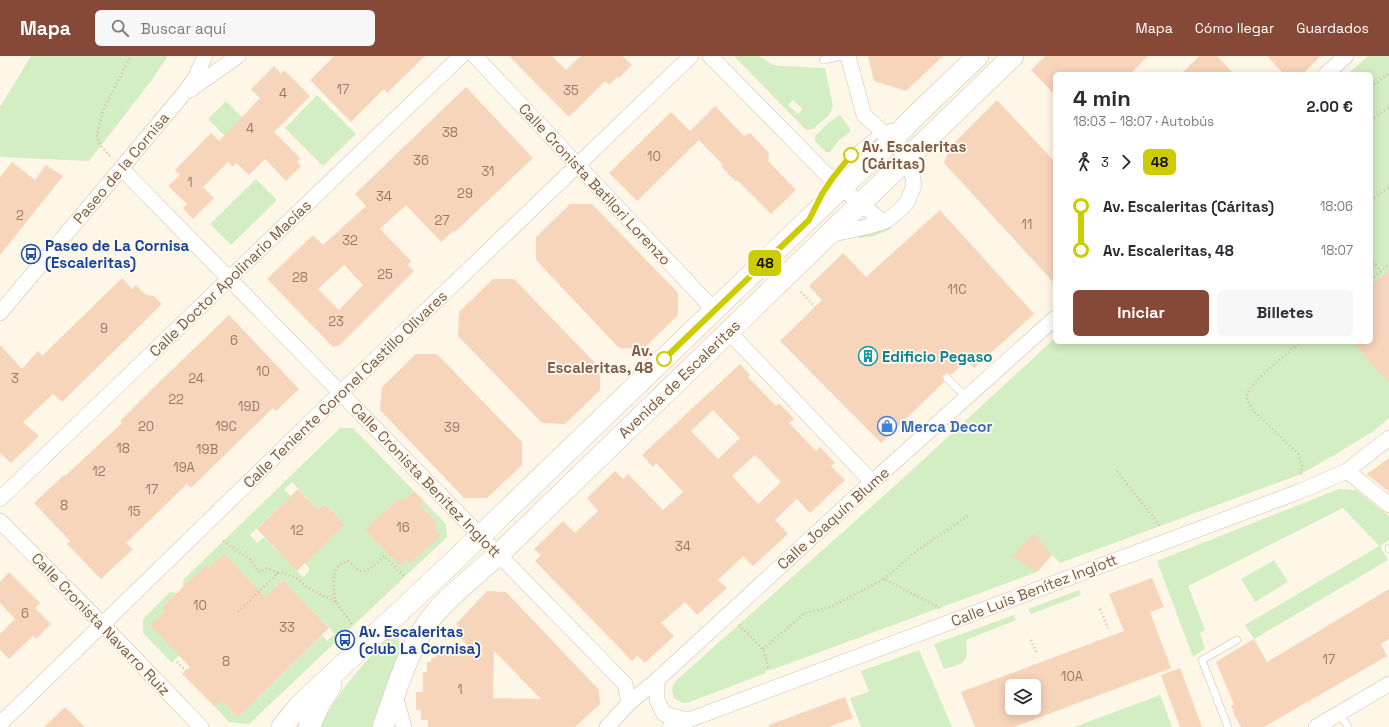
<!DOCTYPE html>
<html lang="es">
<meta charset="utf-8">
<style>
:root{--surface:#fff;--page:#f7f7f7;--text:#2b2b33;--muted:#7c7c81;--accent:#864938}
body{margin:0;font-family:"Space Grotesk",sans-serif;background:var(--page);color:var(--text);height:100vh;display:flex;flex-direction:column;font-size:15px;white-space:nowrap}
*{box-sizing:border-box;margin:0}
p{font-size:13px;color:var(--muted)}
.icon{flex:none;width:22px;height:22px;fill:none;stroke:currentColor;stroke-width:2;stroke-linecap:round;stroke-linejoin:round}
.map{position:relative;flex:1;overflow:hidden}
.sheet{position:absolute;left:1053px;top:16px;width:320px;height:272px;display:flex;flex-direction:column;background:var(--surface);border-radius:6px;box-shadow:0 2px 10px #0003}
.sheet>*{flex:none}
.badge{padding:0 8px;border-radius:6px;font-size:14px;line-height:26px}
.controls{position:absolute;left:1005px;top:623px;display:grid;gap:8px}
.controls a{display:grid;place-items:center;width:36px;height:36px;border-radius:6px;background:var(--surface);box-shadow:0 2px 10px #0003;font-size:20px}
.map>.badge{position:absolute;translate:-50% -50%;box-shadow:0 0 0 2px #fff}
.legs{display:flex;align-items:center;gap:6px;height:44px;padding:0 20px;font-size:13px}
.legs p{margin-inline-start:auto}
.headline{display:flex;align-items:center;justify-content:space-between;height:68px;padding:0 20px}
h1{font-size:22px;font-weight:700;line-height:30px}
.action{display:flex;gap:8px;margin-top:auto;padding:8px 20px}
.action a{flex:1;height:46px;border-radius:6px;background:var(--accent);color:#fff;font-size:16px;font-weight:700;line-height:46px;text-align:center}
.action a+a{background:var(--page);color:var(--text)}
ul{padding:0 20px;list-style:none}
li{display:flex;align-items:center;gap:14px;height:44px;font-size:15px}
li i{display:grid;place-items:center;width:6px;height:100%;margin:0 5px;background:currentColor}
li i::after{content:'';width:10px;height:10px;margin:-5px;border:3px solid;border-radius:50%;background:var(--surface)}
li p{margin-inline-start:auto}
li:first-child i{background:linear-gradient(#0000 50%,currentColor 0)}
li:last-child i{background:linear-gradient(currentColor 50%,#0000 0)}
header{display:flex;align-items:center;gap:24px;box-sizing:border-box;height:56px;padding:0 20px;background:var(--accent);color:#fff}
header strong{font-size:19px}
nav{display:flex;gap:22px;margin-inline-start:auto;font-size:14px}
.search{width:280px;height:36px;background:var(--page);display:flex;align-items:center;gap:10px;box-sizing:border-box;padding:0 14px;border-radius:6px;color:var(--muted);font-size:15px}
.map>svg:first-child{display:block}
.green{fill:#d3eec3;fill-rule:evenodd}
.building{fill:#f7d5bb;fill-rule:evenodd}
.lines{fill:none;stroke-linecap:round;stroke-linejoin:round}
.lane-casing{stroke:#d3beaa;stroke-width:8}
.street-casing{stroke:#d3beaa;stroke-width:16}
.secondary-casing{stroke:#d8c0aa;stroke-width:22}
.path{stroke:#ddb89d;stroke-width:2.5;stroke-dasharray:1 3;stroke-linecap:butt}
.lane{stroke:#fff;stroke-width:7}
.street{stroke:#fff;stroke-width:15}
.secondary{stroke:#fff;stroke-width:21}
.line-1-casing{stroke:#fff;stroke-width:9}
.line-1{stroke:#cc0;stroke-width:6}
.stop-1-dot{fill:#fff;stroke:#cc0;stroke-width:2}
.labels{text-anchor:middle;dominant-baseline:central;stroke-width:3.5;stroke-linejoin:round;paint-order:stroke}
.number-label{font-size:13px;fill:#9b7a64}
.stop-label{font-size:15px;font-weight:bold;fill:#7c5c47;stroke:#fff9ef;text-anchor:start}
.street-label{font-size:15px;fill:#7c5c47;stroke:#fff9ef}
.transit-label{font-size:15px;font-weight:bold;fill:#164399;stroke:#fff9ef;text-anchor:start}
.culture-label{font-size:15px;font-weight:bold;fill:#0d838f;stroke:#fff9ef;text-anchor:start}
.shop-label{font-size:15px;font-weight:bold;fill:#366cbe;stroke:#fff9ef;text-anchor:start}
</style>
<header>
<strong>Mapa</strong>
<div class="search"><svg class="icon" aria-label="search" viewBox="0 0 24 24"><circle cx="10" cy="10" r="6"/><path d="M15 15l6 6"/></svg>Buscar aquí</div>
<nav><a>Mapa</a><a>Cómo llegar</a><a>Guardados</a></nav>
</header>
<div class="map">
<svg width="1389" height="671" viewBox="0 0 1389 671">
<rect width="100%" height="100%" fill="#fef6e6"/>
<path class="green" d="M31 0H168L151 25 89 105 0 101V51Z
M734 0H759L773 9 782 10 825 12 833 50 829 59 813 73 806 74ZM793 44 803 53 798 58 788 49Z
M1368 0H1389V362L1374 375 1336 398 1301 418 1060 507 1052 499 1037 516 774 613 765 615 766 617 687 647H682L674 642C670 632 673 627 680 621L899 426 1055 282V286H1371V18H1348Z
M317 39 356 78 323 110 285 72Z
M226 45 242 61 229 75 239 85 235 90 208 63Z
M840 59 850 73V76L839 84 830 96H826L815 85V80L828 67Z
M256 123 277 144 231 189 210 168Z
M890 169 891 173 874 180 859 182 858 178Z
M340 372H353L414 435 403 445 399 442 370 470 376 476 400 510 406 504 410 508 440 479 434 472 438 469 420 449 424 445 446 468 447 481 249 668 229 666 215 651 222 645 238 661 322 579 327 585 335 578 283 524 275 531 280 537 253 562 238 541 253 528 224 498 209 512 206 509 191 523 186 534C183 530 182 528 184 523ZM292 426 318 454 325 448 345 469 305 507 310 514 303 521 264 481 257 487 250 479 291 440 284 434Z
M1339 433 1356 434 1389 460V484L1380 490 1388 504 1254 583 1245 569 1379 490 1343 452 1188 530 1205 574 1200 577 1205 593 1193 601 1157 505Z
M1274 504 1288 526 1255 546 1241 523Z
M1079 534 1081 539 1031 558 1028 553Z
M170 536 177 537 161 551 165 555 150 569 179 599 172 607 143 577V563Z
M1014 559 1016 564 966 584C968 608 967 606 944 613L934 588Z
M390 581 397 582 402 589 372 671H321C336 637 361 611 385 584Z
M919 594 952 671H861L850 642 869 636 861 615Z
M1160 639 1172 671H1074Z"/>
<path class="building" d="M334 0H425L387 37 384 33 351 66 310 24Z
M509 0H552L566 14 581 0H622L632 9 619 22 618 20 609 29 605 25 569 61Z
M868 0H943L906 35 874 25Z
M1045 0H1148L1130 18H1055V39L1031 14Z
M1199 0H1217L1234 18H1181Z
M1267 0H1321L1303 18H1284Z
M274 10 281 18 284 14 310 40 274 76 300 102 297 106 301 110 286 125 265 103 249 119 236 107 233 111 228 106 203 131 214 142 193 163 183 152 187 148 168 130 180 119 175 114 211 77 219 85 242 61 260 42 251 33Z
M466 31 533 102 455 176 454 174 441 186 406 149 380 173 411 205 408 209 414 215 340 289 333 291 267 223 313 179 323 189 366 150 355 138ZM344 209 363 229 339 254 318 233Z
M997 44 1055 106V228L944 107 950 91Z
M715 50 744 80 750 77 769 97 768 105 796 134 771 158 737 124 735 125 721 110 723 109 690 75Z
M671 56 699 84 637 145 609 117Z
M12 106 35 124 46 109 63 120 0 199V121Z
M570 148H592L678 237V259L643 293 619 292 536 204V181Z
M940 154 1034 258 974 312 967 305 951 319 948 317 944 318 942 321 944 326 881 387 780 285 822 244 809 230 843 197 866 221Z
M1389 214V327L1352 286H1371V230Z
M122 222 132 233 136 229 146 239 154 240 162 248 62 346 53 338 23 366 39 380 11 407 0 397V289L22 313 38 295 42 300Z
M493 223H514L600 312V334L565 368 542 367 458 280 459 256Z
M229 259 299 333 276 355 273 352 191 432 187 428 155 459 126 487 133 493 101 523 67 488 70 485 34 447 64 419 65 420 122 367 120 365 149 336Z
M416 298H437L522 386V409L487 442H464L380 354 382 331Z
M740 308 750 319 748 321 776 350 779 347 794 363 789 367 816 395 820 391 835 407 831 410 845 424 810 457 797 443 775 464 788 478 753 510 743 500 718 524 727 532 697 559 685 546 661 567 674 580 645 607 637 600 632 605 535 505 541 499 534 493 563 465 575 477 598 455 587 442 615 415 623 423 628 418 663 454 683 436 656 407 653 411 642 399ZM713 354 740 382 718 403 691 375ZM755 399 781 426 758 448 732 420Z
M1389 402V436L1367 418Z
M298 433 318 454 325 448 345 469 297 515 257 473Z
M414 435 424 445 420 449 438 469 434 472 441 479 410 508 406 504 400 510 365 474 399 442 403 445Z
M1034 478 1052 499 1037 516 1013 501 1020 491Z
M224 497 265 541 283 524 329 572 238 661 222 645 215 651 182 618 190 611 150 569 165 555 161 552 206 509 209 512Z
M9 516 40 547 35 552 51 568 36 583 33 580 9 603 0 594V578L15 563 0 547V526Z
M1152 522 1164 551 1150 556 1171 612 1014 671H975L961 636 1124 575 1109 538ZM1012 630H1034V652H1012Z
M1389 533V583L1381 588 1387 600 1264 671H1241L1233 657 1234 656 1231 650 1234 648 1216 606 1254 583 1267 606Z
M487 535 506 536 599 634 600 648 575 671H428V664H421V654H416V636H423V616H427V606H431V602H436V594L473 595 454 575 458 571 456 568ZM494 595 541 643 493 642Z
M1180 612 1202 671H1180L1161 619Z
M845 641 853 662 829 671H769V669Z
M65 651 85 671H44Z"/>
<g class="lines">
<defs>
<path id="lane" d="M823 4 843 0
M831 123C849 101 865 83 891 71
M947 322 966 341
M1389 493V492
M1339 657 1348 671
M1228 671 1202 604 1237 584"/>
<path id="street" d="M475 0 715 255
M710 0 831 123 883 166
M1326 18 1346 0
M190 34 238 0
M121 112 625 628 629 647
M829 179 866 171 883 166 889 163 902 152 908 145 914 129 911 111 908 103 892 85 864 59 848 0
M0 257 185 36 195 22 205 0
M728 275 872 426
M1347 415 1389 449
M0 443 461 0
M0 465 103 569 201 671
M657 624V644L664 658 688 664
M395 639 404 671
M0 668 332 345 691 0
M607 671 629 647 657 624 872 426 1055 262
M670 671 1298 436 1347 415 1389 382
M1316 671 1389 628"/>
<path id="secondary" d="M282 671 299 650 452 507 841 132 892 85 911 64 978 0
M309 671 320 647 331 630
M383 671C396 635 410 586 435 557 454 536 477 517 498 499L1013 0"/>
</defs>
<use href="#lane" class="lane-casing"/>
<use href="#street" class="street-casing"/>
<use href="#secondary" class="secondary-casing"/>
<path class="path" d="M1371 31 1389 17
M1371 64 1389 51
M110 100 100 89 97 79 103 54 131 0
M1371 144 1389 131
M1371 202 1381 216
M1371 224 1389 208
M801 236 815 251
M1117 415 1160 470
M1301 418 1302 410 1298 398 1252 353C1250 348 1246 344 1247 338 1250 326 1290 296 1301 286
M223 485 250 503 257 514 261 516 267 512 278 517 236 558
M278 517 283 516 297 523 308 532 336 546 353 570
M884 523 918 494 969 459
M336 546C333 533 329 508 348 505L359 515C369 516 377 507 384 500L405 521
M1100 553 1108 572
M739 569 763 593 769 614
M1031 584 1037 598
M763 593 805 557 831 551 884 523 940 552
M177 606 186 615"/>
<use href="#lane" class="lane"/>
<use href="#street" class="street"/>
<use href="#secondary" class="secondary"/>
</g>
<g class="lines">
<defs>
<path id="line-1" d="M664 303 809 164 822 138 832 123 851 99"/>
</defs>
<use href="#line-1" class="line-1-casing"/>
<use href="#line-1" class="line-1"/>
</g>
<defs>
<symbol id="bus-ring" viewBox="-11 -11 22 22"><circle r="9.5" fill="#fff9ef" stroke="#1a4fb4" stroke-width="1.5"/><path d="M-5-6H5V4H4V6H2V4H-2V6H-4V4H-5ZM-3.5-4V0h7V-4ZM-3.5 1.2v1.5H-2V1.2ZM2 1.2v1.5H3.5V1.2Z" fill="#1a4fb4"/></symbol>
<symbol id="building-ring" viewBox="-11 -11 22 22"><circle r="9.5" fill="#fff9ef" stroke="#0f9aa8" stroke-width="1.5"/><path d="M-4-6H4V6H1V3H-1V6H-4ZM-2.5-4.3h1.7v1.8h-1.7ZM.8-4.3h1.7v1.8H.8ZM-2.5-1h1.7V.8h-1.7ZM.8-1h1.7V.8H.8Z" fill="#0f9aa8"/></symbol>
<symbol id="shop-ring" viewBox="-11 -11 22 22"><circle r="9.5" fill="#fff9ef" stroke="#3f7fe0" stroke-width="1.5"/><path d="M-5-2.5h2.3a2.7 3.5 0 0 1 5.4 0H5L5.5 6h-11ZM-1.5-2.5h3a1.5 2.3 0 0 0-3 0Z" fill="#3f7fe0"/></symbol>
</defs>
<g fill-rule="evenodd">
<use href="#bus-ring" x="20" y="187" width="22" height="22"/>
<use href="#building-ring" x="857" y="289" width="22" height="22"/>
<use href="#shop-ring" x="876" y="359" width="22" height="22"/>
<use href="#bus-ring" x="334" y="573" width="22" height="22"/>
</g>
<g class="stop-1-dot">
<circle cx="851" cy="99" r="7"/>
<circle cx="664" cy="303" r="7"/>
</g>
<g class="labels">
<g class="number-label">
<text x="343" y="33">17</text>
<text x="571" y="34">35</text>
<text x="283" y="37">4</text>
<text x="250" y="72">4</text>
<text x="450" y="76">38</text>
<text x="654" y="100">10</text>
<text x="421" y="104">36</text>
<text x="488" y="115">31</text>
<text x="190" y="126">1</text>
<text x="465" y="137">29</text>
<text x="384" y="140">34</text>
<text x="20" y="159">2</text>
<text x="442" y="164">27</text>
<text x="1027" y="168">11</text>
<text x="350" y="184">32</text>
<text x="385" y="218">25</text>
<text x="300" y="221">28</text>
<text x="957" y="233">11C</text>
<text x="336" y="265">23</text>
<text x="104" y="272">9</text>
<text x="234" y="284">6</text>
<text x="263" y="315">10</text>
<text x="15" y="322">3</text>
<text x="196" y="322">24</text>
<text x="176" y="343">22</text>
<text x="249" y="350">19D</text>
<text x="146" y="370">20</text>
<text x="226" y="370">19C</text>
<text x="452" y="371">39</text>
<text x="123" y="392">18</text>
<text x="207" y="393">19B</text>
<text x="184" y="411">19A</text>
<text x="99" y="415">12</text>
<text x="152" y="433">17</text>
<text x="64" y="449">8</text>
<text x="134" y="455">15</text>
<text x="403" y="471">16</text>
<text x="297" y="474">12</text>
<text x="683" y="490">34</text>
<text x="200" y="549">10</text>
<text x="25" y="557">6</text>
<text x="287" y="571">33</text>
<text x="1329" y="603">17</text>
<text x="226" y="605">8</text>
<text x="1072" y="620">10A</text>
<text x="460" y="633">1</text>
</g>
<g class="stop-label">
<text x="862" y="90">Av. Escaleritas<tspan x="862" dy="17">(Cáritas)</tspan></text>
<text x="653" y="294" text-anchor="end">Av.<tspan x="653" dy="17">Escaleritas, 48</tspan></text>
</g>
<g class="street-label">
<text transform="translate(121 112) rotate(-50)">Paseo de la Cornisa</text>
<text transform="translate(595 128) rotate(47)">Calle Cronista Batllori Lorenzo</text>
<text transform="translate(230 222) rotate(-44)">Calle Doctor Apolinario Macías</text>
<text transform="translate(679 323) rotate(-44)">Avenida de Escaleritas</text>
<text transform="translate(345 333) rotate(-44)">Calle Teniente Coronel Castillo Olivares</text>
<text transform="translate(426 424) rotate(46)">Calle Cronista Benítez Inglott</text>
<text transform="translate(833 462) rotate(-42)">Calle Joaquín Blume</text>
<text transform="translate(1034 534) rotate(-21)">Calle Luis Benítez Inglott</text>
<text transform="translate(101 568) rotate(46)">Calle Cronista Navarro Ruiz</text>
</g>
<g class="transit-label">
<text x="45" y="189">Paseo de La Cornisa<tspan x="45" dy="17">(Escaleritas)</tspan></text>
<text x="359" y="575">Av. Escaleritas<tspan x="359" dy="17">(club La Cornisa)</tspan></text>
</g>
<g class="culture-label">
<text x="882" y="300">Edificio Pegaso</text>
</g>
<g class="shop-label">
<text x="901" y="370">Merca Decor</text>
</g>
</g>
</svg>
<div class="controls">
<a><svg class="icon" aria-label="layers" viewBox="0 0 24 24"><path d="M12 4l9 5-9 5-9-5zM3 14l9 5 9-5"/></svg></a>
</div>
<b class="badge" style="left:765px;top:207px;background:#cc0;color:#111">48</b>
<section class="sheet">
<div class="headline"><div><h1>4 min</h1><p>18:03 – 18:07 · Autobús</p></div><b>2.00 €</b></div>
<div class="legs"><svg class="icon" aria-label="walk" viewBox="0 0 24 24"><circle cx="13" cy="4" r="2"/><path d="M13 8l-2 6 4 7M11 14l-3 7M7 12l3-4h3l4 4"/></svg>3<svg class="icon" aria-label="forward" viewBox="0 0 24 24"><path d="M9 5l7 7-7 7"/></svg><b class="badge" style="background:#cc0;color:#111">48</b></div>
<ul>
<li><i style="color:#cc0"></i><b>Av. Escaleritas (Cáritas)</b><p>18:06</p></li>
<li><i style="color:#cc0"></i><b>Av. Escaleritas, 48</b><p>18:07</p></li>
</ul>
<div class="action"><a>Iniciar</a><a>Billetes</a></div>
</section>
</div>
